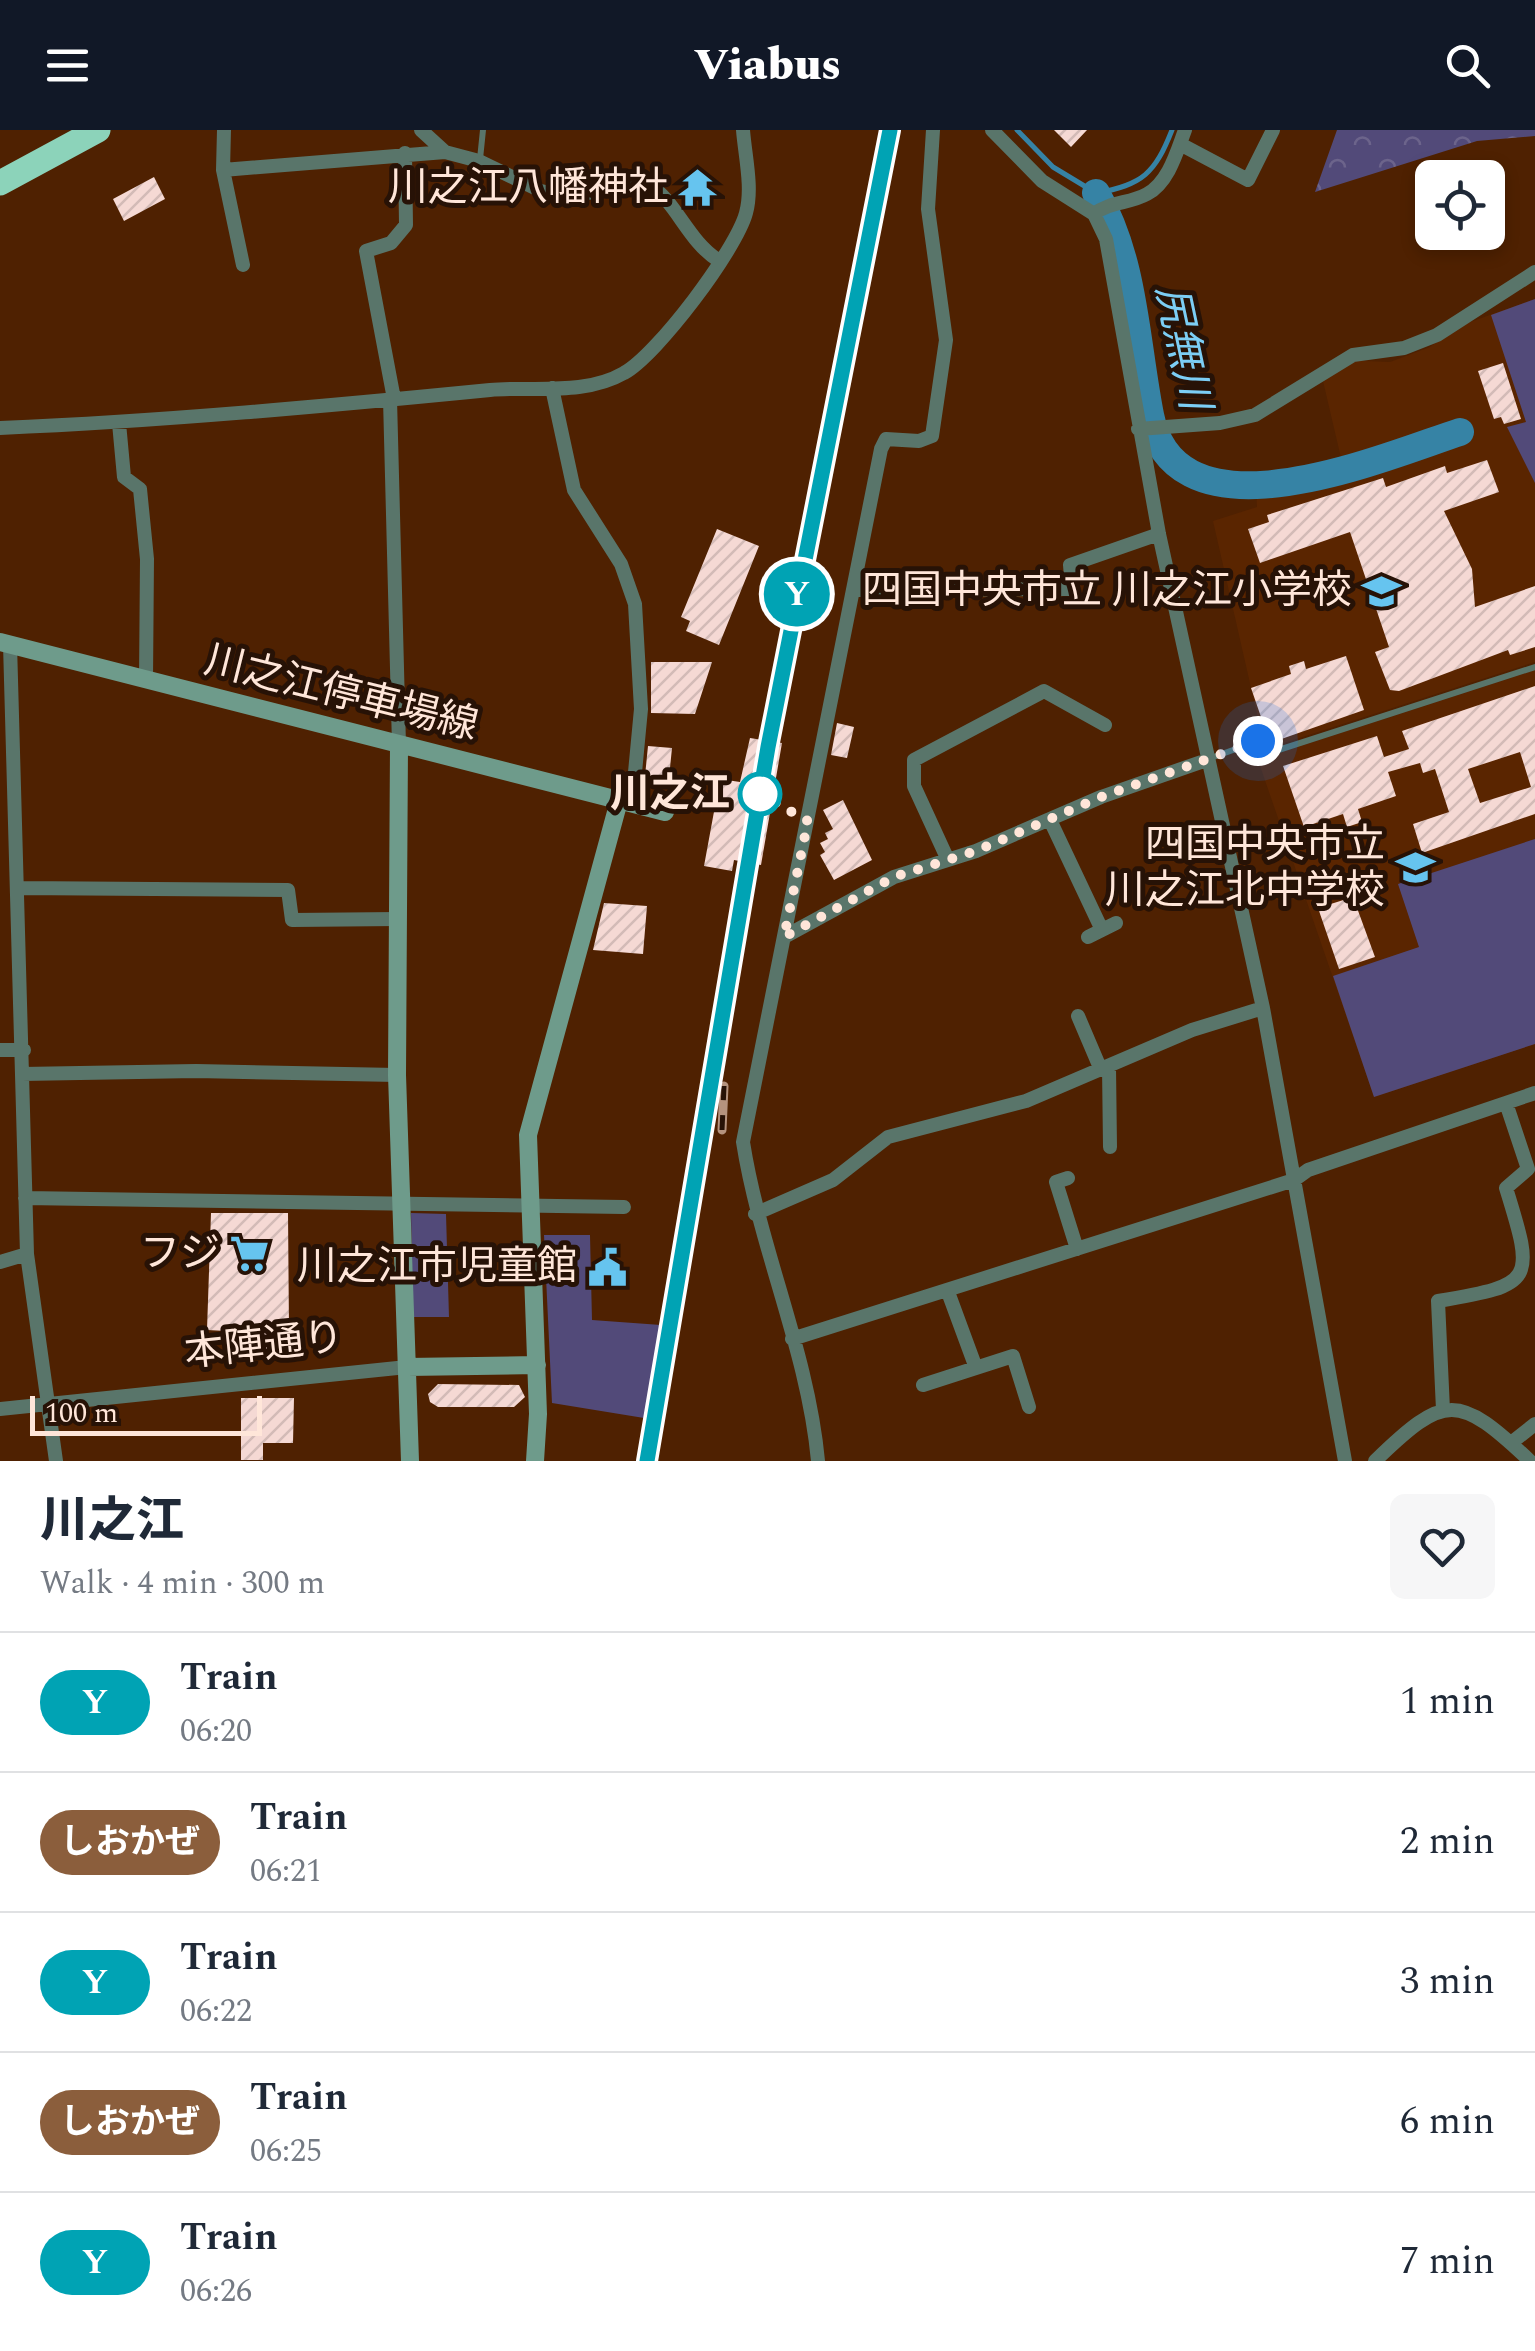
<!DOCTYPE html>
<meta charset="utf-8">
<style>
:root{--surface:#fff;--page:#f6f6f7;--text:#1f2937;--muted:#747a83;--line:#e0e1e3;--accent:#111827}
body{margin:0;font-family:Spectral,"Noto Sans JP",serif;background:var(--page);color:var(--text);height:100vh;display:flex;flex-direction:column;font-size:38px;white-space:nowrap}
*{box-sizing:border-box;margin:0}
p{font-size:32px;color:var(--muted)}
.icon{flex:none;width:55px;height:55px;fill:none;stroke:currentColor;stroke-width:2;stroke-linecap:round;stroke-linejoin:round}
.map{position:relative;height:1331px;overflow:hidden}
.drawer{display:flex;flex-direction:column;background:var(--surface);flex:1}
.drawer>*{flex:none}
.badge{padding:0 20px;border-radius:32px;font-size:35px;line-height:65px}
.buttons{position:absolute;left:1415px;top:30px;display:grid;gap:20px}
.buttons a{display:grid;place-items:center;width:90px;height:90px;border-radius:15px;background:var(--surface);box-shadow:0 5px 15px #0003;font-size:50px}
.scale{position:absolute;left:30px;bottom:25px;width:232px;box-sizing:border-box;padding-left:10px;border:5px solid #ffe6d9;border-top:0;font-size:28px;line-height:35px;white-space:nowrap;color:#ffe6d9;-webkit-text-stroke:8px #271206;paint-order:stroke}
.you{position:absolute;width:50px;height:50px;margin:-25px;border:8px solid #fff;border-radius:50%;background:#1a73e8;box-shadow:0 0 0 15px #1a73e833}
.map>.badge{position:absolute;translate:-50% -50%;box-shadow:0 0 0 5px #fff}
.round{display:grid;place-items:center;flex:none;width:105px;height:105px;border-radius:15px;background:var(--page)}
.overview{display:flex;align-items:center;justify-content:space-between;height:170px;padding:0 40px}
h1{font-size:48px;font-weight:800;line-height:75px}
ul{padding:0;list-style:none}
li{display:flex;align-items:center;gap:30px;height:140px;padding:0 40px;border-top:2px solid var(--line)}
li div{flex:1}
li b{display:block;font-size:38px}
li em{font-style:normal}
li .badge{min-width:110px;font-weight:700;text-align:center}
header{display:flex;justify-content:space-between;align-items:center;height:130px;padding:0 40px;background:var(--accent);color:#fff;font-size:45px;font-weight:800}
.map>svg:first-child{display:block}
.built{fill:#5a2500}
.forest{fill:url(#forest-crowns)}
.park{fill:#524a79}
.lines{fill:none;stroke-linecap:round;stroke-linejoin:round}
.stream{stroke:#3683a5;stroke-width:5}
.river{stroke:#3683a5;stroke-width:28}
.building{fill:url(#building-hatch);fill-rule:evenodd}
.lane{stroke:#59756a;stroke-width:6}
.street{stroke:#59756a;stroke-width:14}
.secondary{stroke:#6e9b8b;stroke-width:18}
.highway{stroke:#8cd3ba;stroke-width:25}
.rail-casing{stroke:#b5937e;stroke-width:9}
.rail{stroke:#271206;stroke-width:5;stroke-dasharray:15;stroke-linecap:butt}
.line-casing{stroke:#fff;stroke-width:22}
.line{stroke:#00a3b4;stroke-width:15}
.walk{stroke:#ffe6d9;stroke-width:10;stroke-dasharray:0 18}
.stop-dot{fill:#fff;stroke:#00a3b4;stroke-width:5}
.labels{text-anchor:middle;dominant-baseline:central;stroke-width:10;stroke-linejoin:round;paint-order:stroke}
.poi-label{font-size:40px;fill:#ffe6d9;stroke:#271206;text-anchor:end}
.street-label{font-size:40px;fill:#ffe6d9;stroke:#271206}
.stop-label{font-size:40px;font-weight:bold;fill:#ffe6d9;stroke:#271206;text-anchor:end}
.water-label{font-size:42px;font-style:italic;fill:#7ccef5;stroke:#271206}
</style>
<header><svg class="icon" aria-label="menu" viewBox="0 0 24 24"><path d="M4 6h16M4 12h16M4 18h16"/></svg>Viabus<svg class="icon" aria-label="search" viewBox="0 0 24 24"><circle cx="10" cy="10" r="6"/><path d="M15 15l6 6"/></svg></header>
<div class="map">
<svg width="1535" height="1331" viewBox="0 0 1535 1331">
<defs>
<pattern id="forest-crowns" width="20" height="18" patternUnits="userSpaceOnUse" patternTransform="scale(2.5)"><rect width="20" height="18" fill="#524a79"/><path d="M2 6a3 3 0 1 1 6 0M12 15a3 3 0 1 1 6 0" fill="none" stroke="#6c648b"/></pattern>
<pattern id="building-hatch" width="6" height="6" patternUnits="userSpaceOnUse" patternTransform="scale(2.5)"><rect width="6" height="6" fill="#f5d9d4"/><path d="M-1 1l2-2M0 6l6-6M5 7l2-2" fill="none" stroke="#d3bbb7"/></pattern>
</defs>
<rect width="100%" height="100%" fill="#4f2101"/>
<path class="built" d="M1535 169V532L1265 619 1213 391 1257 377 1256 361 1298 360 1345 345 1323 251 1341 230 1390 232 1430 217 1456 197Z
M1535 540V914L1374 967 1258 630Z"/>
<path class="forest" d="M1337 0H1535V6L1477 11 1315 62Z"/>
<path class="park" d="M1535 169V353L1507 297 1526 292 1491 185Z
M1535 709V914L1374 967 1333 846 1419 817 1398 754Z
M411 1083 446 1084 449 1187H413Z
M544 1105H590L592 1190 661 1195 644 1288 552 1273Z"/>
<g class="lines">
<path class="stream" d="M1017 0 1053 37 1096 63C1143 55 1155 43 1172 0"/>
<path class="river" d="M1096 63C1135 132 1135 208 1150 285 1176 417 1383 327 1460 302"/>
</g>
<path class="building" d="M1054 0H1087L1071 17Z
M154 47 165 69 124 91 113 69Z
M1503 233 1521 289 1504 294 1501 287 1494 289 1478 241Z
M1487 330 1499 362 1444 381 1472 439 1475 477 1535 456V517L1510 525 1508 520 1399 561 1390 560 1375 522 1389 517 1350 402 1260 433 1248 399 1269 392 1267 385 1383 348 1386 357 1445 336 1447 343Z
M717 399 759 416 719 515 686 501 690 491 681 487Z
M1346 526 1364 580 1270 613 1251 558 1291 544 1289 536 1304 531 1306 539Z
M651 532H712L695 584 651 583Z
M1535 556V684L1422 723 1413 694 1449 682 1435 639 1423 643 1420 633 1388 642 1396 666 1358 679 1362 692 1347 697 1343 684 1304 697 1283 636 1377 606 1384 627 1409 619 1402 601ZM1520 622 1531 657 1480 673 1468 639Z
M837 593 854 597 847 628 831 625Z
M750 608 782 613 761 735 734 730 732 741 704 736 720 649 740 652Z
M648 616 672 618 668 658 644 656Z
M843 670 872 730 834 750 820 725 825 722 820 713 828 709 825 703 833 699 823 680Z
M1353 767 1375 827 1339 839 1318 778Z
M604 773 647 776 643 824 593 820Z
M211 1083H288L289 1200H281V1219H264V1203L207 1200Z
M438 1254 519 1255 525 1267 514 1277H438L430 1272 428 1264Z
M241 1268H294L293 1313H263V1330H241Z"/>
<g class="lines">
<path class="lane" d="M480 29 483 0
M1208 629 1258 611 1263 625 1535 537"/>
<path class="street" d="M224 0 223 40 243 135
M421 0 445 22 479 31 541 61 566 66 649 54C677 73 688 111 718 130
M992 0 1042 51 1094 84 1106 109 1159 404 1263 878 1345 1331
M1180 14 1248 50 1273 0
M223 40 445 22
M1094 84C1111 71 1129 74 1147 64 1169 52 1177 21 1185 0
M552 258 574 360 621 434 635 474 641 579 632 674
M390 269 399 615
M394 269 366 121 391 113 406 95 405 23
M119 293 124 347 140 359 147 429 146 550
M0 298C164 291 327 276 490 260 534 256 584 266 624 243 657 225 736 120 746 83 753 58 745 26 743 0
M1138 299 1220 293 1255 285 1353 225 1404 218 1437 205 1535 142
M856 460 1072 459 1070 435 1159 404
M10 514 27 1124 56 1331
M1050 690 1102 800
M948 730 914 656V630L1044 561 1105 595
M18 758 288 760 292 790 398 789
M784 807 894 747 976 721 1101 667 1207 630
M1088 807 1116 793
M1078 886 1101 940
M0 920H24
M1109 937 1110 1017
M22 944 196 941 397 945
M1068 1048 1056 1052 1077 1119
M25 1068 624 1077
M755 1084 833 1050 888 1007 1026 971 1192 900 1263 878
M0 1132 27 1124
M948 1162 976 1238
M792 1209 1294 1050 1308 1040 1535 963
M923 1255 1013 1226 1029 1277
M0 1279 407 1237
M1443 1280 1438 1171C1535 1155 1535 1151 1506 1058L1528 1039 1506 973
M1511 1313 1535 1294
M818 1331C808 1222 760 1120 743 1012L881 319 886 309 919 311 932 306 946 210 928 79 933 0
M1375 1331C1445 1263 1458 1263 1530 1331"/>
<path class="secondary" d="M0 512 665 682
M399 615 397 945 410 1331
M407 1237 537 1235
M535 1331 538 1284 528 1005 619 671"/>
<path class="highway" d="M0 53 98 0"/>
<defs>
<path id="rail" d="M769 611 890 0
M722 1000 724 956
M647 1331 768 617"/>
</defs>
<use href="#rail" class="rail-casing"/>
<use href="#rail" class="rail"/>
</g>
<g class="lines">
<defs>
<path id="line" d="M647 1331 768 617 890 0"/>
</defs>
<use href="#line" class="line-casing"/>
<use href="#line" class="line"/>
<path class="walk" d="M760 664 808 691 784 807 894 747 976 721 1101 667 1258 611"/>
</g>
<defs>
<symbol id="temple-bare" viewBox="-9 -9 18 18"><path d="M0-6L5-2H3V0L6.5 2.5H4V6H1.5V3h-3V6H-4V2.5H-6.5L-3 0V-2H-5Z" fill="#66c4ef" stroke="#271206" stroke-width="2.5" paint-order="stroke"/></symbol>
<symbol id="school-bare" viewBox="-9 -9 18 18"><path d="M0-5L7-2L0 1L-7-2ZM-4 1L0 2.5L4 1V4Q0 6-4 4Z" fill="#66c4ef" stroke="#271206" stroke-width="2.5" paint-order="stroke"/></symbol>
<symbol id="supermarket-bare" viewBox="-9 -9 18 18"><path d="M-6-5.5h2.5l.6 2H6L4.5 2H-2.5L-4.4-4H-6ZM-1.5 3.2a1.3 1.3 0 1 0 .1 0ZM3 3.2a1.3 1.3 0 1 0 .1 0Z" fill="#66c4ef" stroke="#271206" stroke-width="2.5" paint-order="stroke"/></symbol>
<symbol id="civic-bare" viewBox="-9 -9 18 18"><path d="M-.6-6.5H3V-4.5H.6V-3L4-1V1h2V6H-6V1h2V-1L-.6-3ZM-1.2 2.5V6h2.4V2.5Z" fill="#66c4ef" stroke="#271206" stroke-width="2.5" paint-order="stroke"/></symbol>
</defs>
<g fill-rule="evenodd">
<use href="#temple-bare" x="670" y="30" width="55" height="55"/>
<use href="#school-bare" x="1354" y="434" width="55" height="55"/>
<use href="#school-bare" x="1388" y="710" width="55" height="55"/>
<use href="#supermarket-bare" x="222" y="1096" width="55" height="55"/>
<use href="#civic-bare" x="580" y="1110" width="55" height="55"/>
</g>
<circle class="stop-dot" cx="760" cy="664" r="20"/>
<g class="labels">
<g class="poi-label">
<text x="668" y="58">川之江八幡神社</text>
<text x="1352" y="461">四国中央市立 川之江小学校</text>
<text x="1385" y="715">四国中央市立<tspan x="1385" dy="46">川之江北中学校</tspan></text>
<text x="220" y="1124">フジ</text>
<text x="577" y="1137">川之江市児童館</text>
</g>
<g class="street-label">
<text transform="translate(341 564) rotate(14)">川之江停車場線</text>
<text transform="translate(264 1216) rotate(-6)">本陣通り</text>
</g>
<g class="stop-label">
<text x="730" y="664">川之江</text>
</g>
<g class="water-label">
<text transform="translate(1182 217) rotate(78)">尻無川</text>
</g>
</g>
</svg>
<div class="buttons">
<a><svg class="icon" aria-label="locate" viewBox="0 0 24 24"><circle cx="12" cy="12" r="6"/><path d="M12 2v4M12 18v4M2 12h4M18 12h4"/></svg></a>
</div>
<div class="scale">100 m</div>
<div class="you" style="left:1258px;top:611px"></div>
<b class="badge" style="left:797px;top:464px;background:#00a3b4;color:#fff">Y</b>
</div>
<section class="drawer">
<div class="overview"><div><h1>川之江</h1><p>Walk · 4 min · 300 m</p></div><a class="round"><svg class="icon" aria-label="heart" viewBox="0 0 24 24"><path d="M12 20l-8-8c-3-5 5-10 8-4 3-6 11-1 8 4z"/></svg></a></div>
<ul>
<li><span class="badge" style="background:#00a3b4;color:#fff">Y</span><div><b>Train</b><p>06:20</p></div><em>1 min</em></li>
<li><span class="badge" style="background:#8b5e3c;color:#fff">しおかぜ</span><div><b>Train</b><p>06:21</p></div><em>2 min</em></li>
<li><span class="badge" style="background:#00a3b4;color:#fff">Y</span><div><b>Train</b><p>06:22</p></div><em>3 min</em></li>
<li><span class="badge" style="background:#8b5e3c;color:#fff">しおかぜ</span><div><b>Train</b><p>06:25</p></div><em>6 min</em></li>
<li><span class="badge" style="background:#00a3b4;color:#fff">Y</span><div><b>Train</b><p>06:26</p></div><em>7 min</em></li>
</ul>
</section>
